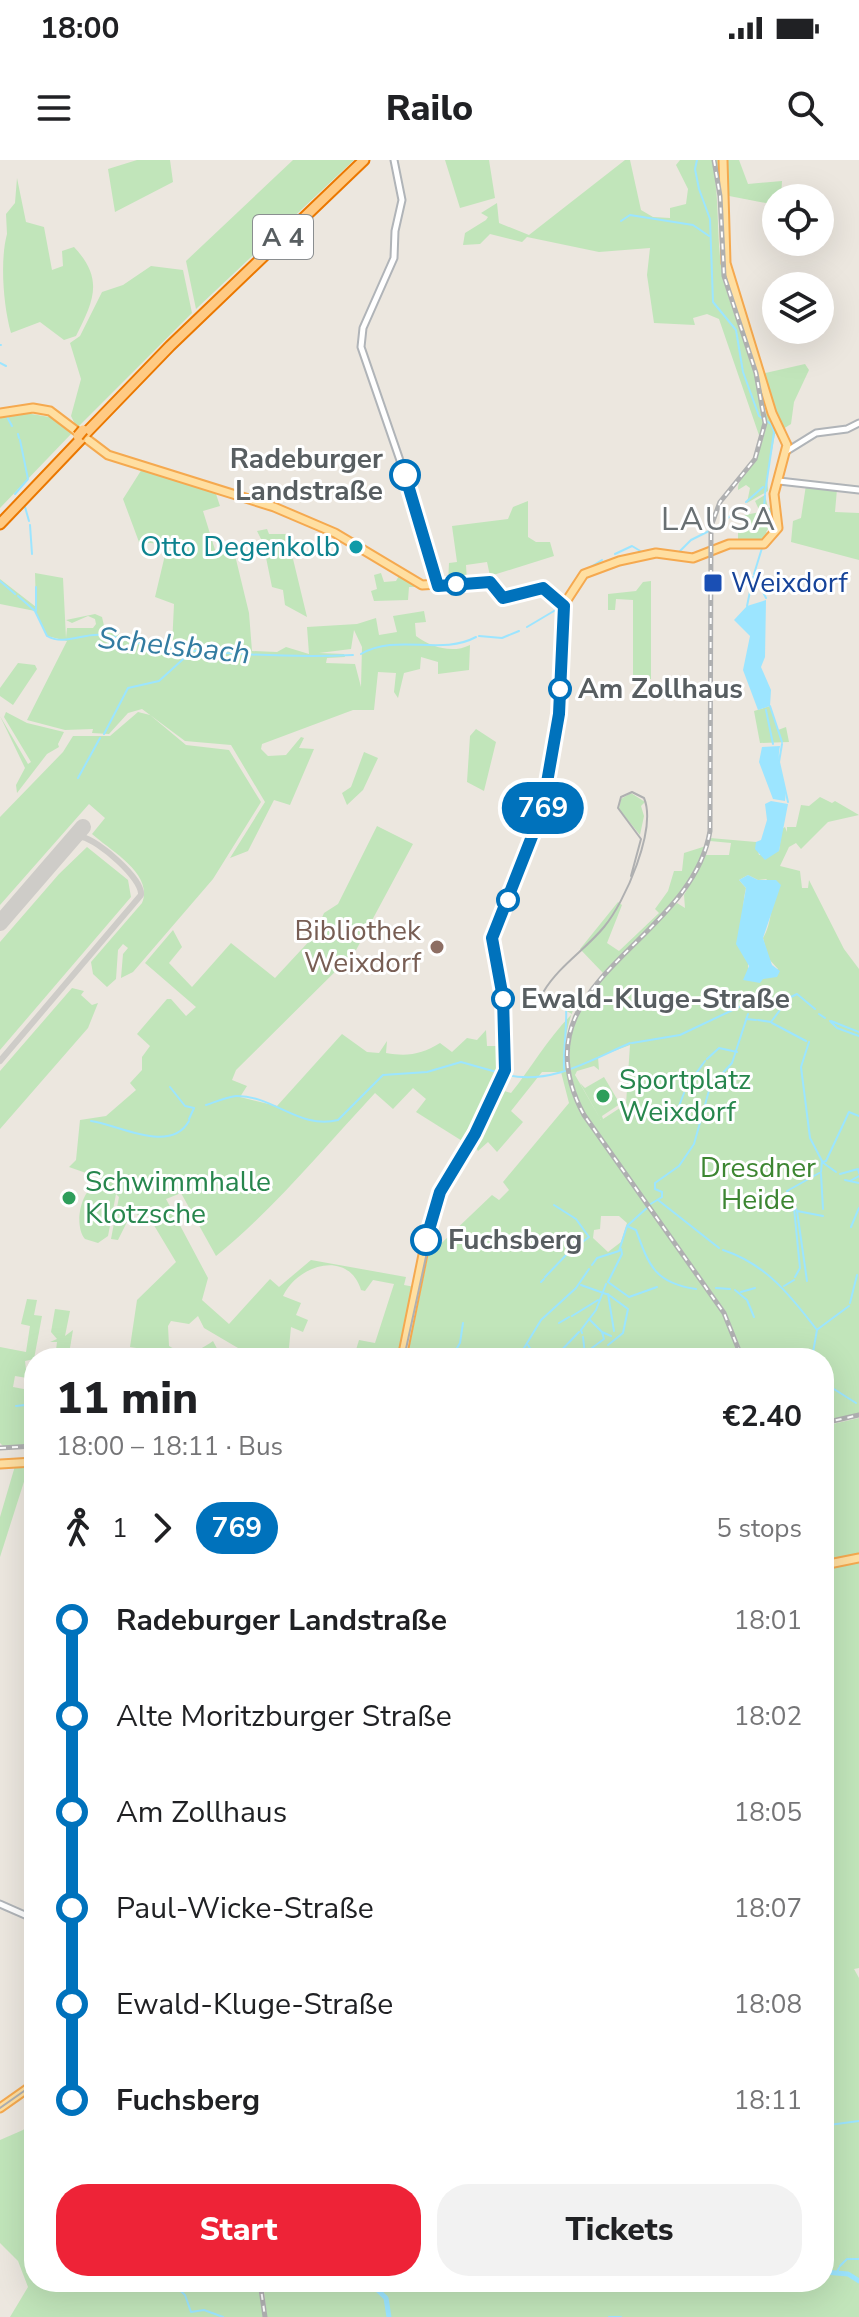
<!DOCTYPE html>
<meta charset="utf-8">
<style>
:root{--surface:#fff;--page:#f2f2f2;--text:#202124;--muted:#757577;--accent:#ee2337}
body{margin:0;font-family:"Nunito Sans",sans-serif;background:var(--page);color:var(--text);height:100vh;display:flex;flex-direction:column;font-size:30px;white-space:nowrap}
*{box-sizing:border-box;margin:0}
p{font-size:26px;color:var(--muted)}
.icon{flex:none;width:44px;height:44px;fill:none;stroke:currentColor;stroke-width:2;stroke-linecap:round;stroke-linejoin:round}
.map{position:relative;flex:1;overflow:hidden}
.details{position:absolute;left:24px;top:1188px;width:810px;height:944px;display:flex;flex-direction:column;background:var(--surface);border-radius:32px;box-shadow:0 8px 32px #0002}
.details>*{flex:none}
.badge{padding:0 16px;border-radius:26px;font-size:28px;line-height:52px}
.controls{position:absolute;left:762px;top:24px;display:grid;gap:16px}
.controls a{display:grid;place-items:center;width:72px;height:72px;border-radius:50%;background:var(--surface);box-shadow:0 8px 32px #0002;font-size:40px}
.map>.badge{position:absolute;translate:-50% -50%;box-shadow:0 0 0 4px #fff}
.legs{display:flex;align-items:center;gap:12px;height:88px;padding:0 32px;font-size:26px}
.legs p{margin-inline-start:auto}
.summary{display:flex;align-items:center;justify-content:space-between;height:136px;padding:0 32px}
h1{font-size:44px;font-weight:800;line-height:60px}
.primary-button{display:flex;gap:16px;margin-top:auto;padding:16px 32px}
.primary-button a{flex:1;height:92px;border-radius:32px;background:var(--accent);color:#fff;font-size:32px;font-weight:800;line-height:92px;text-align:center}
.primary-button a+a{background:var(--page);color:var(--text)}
ul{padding:0 32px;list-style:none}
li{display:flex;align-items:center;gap:28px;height:96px;font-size:30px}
li i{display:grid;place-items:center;width:12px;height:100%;margin:0 10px;background:currentColor}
li i::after{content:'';width:20px;height:20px;margin:-10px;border:6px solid;border-radius:50%;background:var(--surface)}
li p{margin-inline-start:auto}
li:first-child i{background:linear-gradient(#0000 50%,currentColor 0)}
li:last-child i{background:linear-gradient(currentColor 50%,#0000 0)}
.status{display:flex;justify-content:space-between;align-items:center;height:56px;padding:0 40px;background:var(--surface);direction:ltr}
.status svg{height:22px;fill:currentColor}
header{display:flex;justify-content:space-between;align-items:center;height:104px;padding:0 32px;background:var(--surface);font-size:36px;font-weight:800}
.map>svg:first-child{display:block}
.green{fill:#c1e5ba;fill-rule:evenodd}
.water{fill:#9ce5ff}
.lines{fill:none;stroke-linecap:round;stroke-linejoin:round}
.stream{stroke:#9ce5ff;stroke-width:2}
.river{stroke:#9ce5ff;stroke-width:5}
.taxiway{stroke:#ceccc8;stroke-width:6}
.runway{stroke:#ceccc8;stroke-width:16}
.minor-casing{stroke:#b0b4b8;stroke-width:9}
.major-casing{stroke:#f5a94f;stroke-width:11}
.highway-casing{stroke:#eb7800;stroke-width:13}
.minor{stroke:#fff;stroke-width:5}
.major{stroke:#ffdfa1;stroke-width:7}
.highway{stroke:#ffca83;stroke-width:9}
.tram{stroke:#afb0b1;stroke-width:2}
.rail-casing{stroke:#afb0b1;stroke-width:5}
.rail{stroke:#fff;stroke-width:2;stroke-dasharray:6;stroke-linecap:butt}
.highway-bridge-casing{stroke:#eb7800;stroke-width:13;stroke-linecap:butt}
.highway-bridge{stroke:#ffca83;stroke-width:9}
.line-1-casing{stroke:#fff;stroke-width:18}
.line-1{stroke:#0072bc;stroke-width:12}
.stop-1-dot{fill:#fff;stroke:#0072bc;stroke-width:4}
.culture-dot{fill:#0f9aa8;stroke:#fff;stroke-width:3}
.transit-dot{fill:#1a4fb4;stroke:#fff;stroke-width:3}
.education-dot{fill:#8d6e63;stroke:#fff;stroke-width:3}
.leisure-dot{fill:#2e9e5b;stroke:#fff;stroke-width:3}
.labels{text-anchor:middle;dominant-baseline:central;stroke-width:6;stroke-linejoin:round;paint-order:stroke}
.shield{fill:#fff;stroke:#8a8e90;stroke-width:2}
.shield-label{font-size:26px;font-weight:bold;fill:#585e61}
.stop-label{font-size:28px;font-weight:bold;fill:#585e61;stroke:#fff;text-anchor:start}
.culture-label{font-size:28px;fill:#0d838f;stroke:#fff;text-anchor:end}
.transit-label{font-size:28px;fill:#164399;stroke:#fff;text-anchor:start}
.education-label{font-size:28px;fill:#785e54;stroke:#fff;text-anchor:end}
.leisure-label{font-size:28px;fill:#27864d;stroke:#fff;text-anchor:start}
.park-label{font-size:28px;fill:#3d8632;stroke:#fff}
.water-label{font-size:30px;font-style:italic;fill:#337ca1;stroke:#fff}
.quarter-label{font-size:32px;letter-spacing:2px;fill:#697073;stroke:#fff}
</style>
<div class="status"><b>18:00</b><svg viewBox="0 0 49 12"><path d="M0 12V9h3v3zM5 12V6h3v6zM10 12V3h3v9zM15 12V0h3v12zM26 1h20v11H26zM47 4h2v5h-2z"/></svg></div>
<header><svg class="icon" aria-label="menu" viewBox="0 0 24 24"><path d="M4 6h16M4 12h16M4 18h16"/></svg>Railo<svg class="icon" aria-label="search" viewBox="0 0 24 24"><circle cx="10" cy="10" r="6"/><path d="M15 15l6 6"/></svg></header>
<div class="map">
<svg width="859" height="2157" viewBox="0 0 859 2157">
<rect width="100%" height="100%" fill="#ece7df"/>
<path class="green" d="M137 0H170L173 22 115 52 108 9Z
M293 0H354L196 149 186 101Z
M445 0H489L495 38 460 48Z
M625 0H630L641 50 653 57 670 58V48L686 44 688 29 676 5 680 0H712C720 37 716 75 722 112 732 166 775 224 761 281L719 159 707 154 693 158 695 165 654 163 647 115 650 88 599 92 527 77 522 82 490 74 480 84 463 85 465 73 486 60 488 57 481 53 497 43 499 63 529 75Z
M715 0H739L748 24 782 21 781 38H776V45L724 35 725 97 761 214 805 204 809 210 794 242 791 264 775 274 767 317 768 331 747 343 750 328 746 325 738 330C737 314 767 293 766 259 766 210 737 163 726 117 717 79 723 38 715 0Z
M17 18 26 62 44 67 52 110 63 106 62 91 74 87C104 119 94 140 76 176L64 180 40 162 11 173C3 144 0 100 7 74L6 54 15 43Z
M151 106 183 110 192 153 77 268 71 256 81 219 70 183 80 176 102 132 123 125Z
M20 252 55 258 72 273 0 348V256Z
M142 309 214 328 220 346 203 351 216 393 234 391 249 453 252 491 277 492 286 487 309 494 307 467 357 464 376 458 379 475 397 472 393 456 424 451 426 462 415 463 416 476C431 487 452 494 470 485L469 510 438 514V502L421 497 420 509 404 513 398 538 394 532 396 513 378 512 374 550H353L262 584 261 589 268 596 286 595 301 577 304 578 299 588 314 589 290 645 274 640 248 691 230 698 265 642 231 585 185 581 142 549 128 553 109 574 92 573 93 569 65 570 27 560 67 481 47 476 35 451 0 444V419L36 447 35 413 63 418 66 478 67 468H93L96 464 95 459 88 456 72 463 66 460 95 454 102 457 105 470 121 475 118 477 172 486 174 444 155 437 165 395 162 384 139 382 123 339ZM354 470 362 487 361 527 355 504 326 503 327 498 345 497 344 494 319 493 351 489Z
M806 325 837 329 835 352 859 353V400L791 382 793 361 801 358Z
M765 335 768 348 773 347 777 362 772 363 766 372 769 374 763 380 738 381V366L743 365 745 355 760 352 755 341Z
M528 341V377L536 382H550L554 396 490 416 487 402 466 405 467 422 448 424 449 403 457 402 452 366 508 359 513 347Z
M267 369 269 374H287L307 457 285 445 283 430 272 427 263 383 257 371Z
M401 412 422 427H409L408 440 374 441 371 431 377 429 374 415 381 413 384 422 396 421Z
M651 421V519H633V440L616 439 615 450H608V434L636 431 643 422Z
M18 503 35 505 37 509 13 545 0 536V528Z
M770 546 778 570 786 567 789 582 760 583 754 551Z
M6 552 27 563 64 572 58 584 59 587 47 594 17 633 16 625 25 608 0 556 28 604 31 602 4 557Z
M138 552 150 555 186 585 229 590 261 642 213 719 133 812 121 818 123 794 128 788 123 784 118 790 116 819 107 827 93 814 91 802 142 743C154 714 111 691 92 674L105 658 89 644 0 745V657L63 592 73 576H110Z
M476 569 496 582 484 631 467 622 470 576Z
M364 592 378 598 363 630 347 645 342 633 351 627Z
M631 633 645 642 641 646 644 656 640 675 619 649 621 639Z
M820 637 832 643 835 641 859 655 828 662 801 689 796 683 789 687 780 706 800 711 802 728H808L809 720 844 789 859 809V1253L824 1262V1198H744L726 1152 585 954C536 854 613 807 677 743L685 748 684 735 706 695H729L731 683 710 681V678L756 682 759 695 779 691 782 669 785 667 787 672V667H796L801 645 809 646ZM748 715 758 720 766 719 779 729C769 744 773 762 763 778L768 798 778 809 763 819 748 809C749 780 738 763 746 728L739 720ZM630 885 626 944 603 959 602 956 620 944 604 917 585 928 580 923 601 960 575 915 577 911 594 906 599 910 598 897Z
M377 666 413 684 355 792 236 910 232 920 247 926 240 937 277 946 342 874 367 892 379 893 387 881 386 893C408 897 422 894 440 883L452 892 467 878 477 880 486 870 487 886H503V906L467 984 416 952 426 939 413 928 393 949 375 933C323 989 275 1048 216 1096L181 1033 166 1039 208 1118 202 1140 229 1164 270 1119 279 1127 311 1100 406 1117 404 1125 415 1127 398 1198H365L355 1193 359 1180 375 1183 394 1124 373 1120 365 1131 361 1130C349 1090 299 1103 283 1136L301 1143 296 1155 308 1160 303 1172 291 1167 288 1198H255L204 1168 198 1156 189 1164 171 1161 168 1166 169 1186C187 1197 197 1192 213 1181L222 1198H154L155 1191 130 1187 137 1140 176 1102 146 1052 140 1056 132 1052 118 1080 111 1079 119 1037 116 1034 108 1076 98 1083 85 1079C74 1066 80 1033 95 1025L110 1026 103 1019 69 1007 76 1000 80 960 106 956 136 930 130 923 142 910V897L150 886 137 874 167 839H171L186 856 196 847 145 803 173 770 182 787 169 803 192 827 231 783 275 818 314 776 324 753 338 744Z
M706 686C691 738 640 778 603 813L580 789 618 742 622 745 607 783 619 791 659 753 655 749 668 731 674 711H682L684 693Z
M87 687 128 720 131 737 0 890V782L59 714Z
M72 828 84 831 81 835 92 845 98 843 88 868 0 969V911Z
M572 833 579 839C561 868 562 908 574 939L723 1154 741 1198H407L428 1096 492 1035 499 1040 509 1030 503 1022 569 943 561 912H542L511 951 523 962 497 992 488 982 478 991 475 986 501 930 511 933C532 907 548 878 572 854L559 847 566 834ZM601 1056H619L627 1063 621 1082 608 1092 593 1078 594 1070 600 1069Z
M27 1139 37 1140 34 1155 42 1156 34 1199 25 1201 27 1218 15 1216 13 1227 34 1231V1285L3 1286 0 1283V1187L26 1192 30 1166 21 1164Z
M55 1149 70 1151 65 1176 73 1170 70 1188 64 1191 63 1198H55L57 1182H50L57 1179 51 1172Z
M859 1258V1808L854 1809 859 1818V2157H267L263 2122H824V1266Z
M15 1306H29L0 1397V1357Z
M34 1960V2051L29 2048V2052L34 2056 31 2061 34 2072H28L34 2073V2122H258L263 2157H10L28 2127 18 2101 0 2083V1980L23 1970Z"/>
<path class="water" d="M766 440 765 497 761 507 771 530 770 546 758 550 743 510 750 476 734 460 747 446Z
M780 586C775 609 788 621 785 641L773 639 759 602 762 587Z
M771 641 788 644 779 691 765 700 755 689 756 682 761 680 767 660 765 644Z
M748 715 758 720H776L781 725 763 778 772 805 780 811 777 817 763 819 760 823 743 820 749 806 736 784 746 728 739 720Z"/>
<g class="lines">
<path class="stream" d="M697 0 695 9 699 29 710 59 713 142 736 170 743 212 759 256 771 264 774 272 765 333
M621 61 630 55 693 65 709 76
M0 185H1
M0 203 6 206
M6 255 12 266
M18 274 19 278
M15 334 28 319 20 280
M765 335 764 347 774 355
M746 342 763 327
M25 347 29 361
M30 365 32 394
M762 388 754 414 766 438
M680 391 691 380 719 366 741 346
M615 394 632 386 642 392 666 390
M589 408 602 400
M0 421 15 434
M18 436 35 451 47 476C64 486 83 473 101 475 122 476 140 486 161 488 226 494 288 498 353 495
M747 446 753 417
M36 451V427
M527 467 559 448
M479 476 502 478 519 471
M361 494C397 473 441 496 476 477
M770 546 782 582
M766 550 773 584
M104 574 128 528 159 521 192 491
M782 584 779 602 788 642
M78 618 100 578
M819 854 825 858
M746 859 756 860
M758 860 771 862 789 838 797 834 815 849
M830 861 837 868 859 876
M831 861 859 872
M772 863 806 881
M632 883 680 875 741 846
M707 899 719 888 737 892
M564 909C563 883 569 859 565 835
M507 915C551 925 591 900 630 883
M170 927 185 946 194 948 189 959
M684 930 705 901
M206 945C215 942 227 937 236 936 273 935 300 970 338 960L383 915 427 912 461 902 500 913
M660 953 676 954 684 933
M91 961C117 964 170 995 189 961
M836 1012 822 1002 826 1001 849 952 859 956
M821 1014 823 1049
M840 1014 858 1009 859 1013
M845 1020 859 1023
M850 1021 859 1016
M658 1040 719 1088
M554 1045 576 1059 589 1077 572 1090
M649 1045 662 1037V1032L655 1029V1023L679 1006 694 984 710 927 732 903 748 854
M794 1048 800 1108 795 1117
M797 1051 823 1056
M627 1066 636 1070C649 1106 655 1123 696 1129
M851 1067 859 1048
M558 1077 575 1086
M621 1089 622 1094 608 1122 629 1137 657 1127
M723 1090C766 1104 790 1135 817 1170L812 1198
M592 1105 597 1098 619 1091 627 1066 648 1047
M545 1117 569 1092
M807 1121 797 1051 787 1031 821 1012 822 1001 810 978 801 907 809 882
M541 1122 544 1119
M581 1125 609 1135 628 1149 623 1173 608 1185
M784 1126 794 1120
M716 1128 730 1129
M735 1130 747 1140 754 1157
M741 1132 755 1128
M608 1134 614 1171
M850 1143 857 1115
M572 1156 598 1140
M589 1159 602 1172 604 1179 592 1188
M559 1163 569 1157
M818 1169 849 1146
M602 1172 611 1176
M582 1173 581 1170 596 1150 606 1124
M528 1185 536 1198
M451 1198 460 1183 463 1163
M518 1198 541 1160 576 1128 589 1109
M554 1198 579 1172
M580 1198 585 1194 583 1177
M826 1224 856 1243
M16 1246 34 1244
M824 1972 829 1965 859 1961
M28 1996 34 2006
M840 2106 847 2099H859
M836 2114 839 2108
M171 2122 185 2135 191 2152 204 2150 223 2157
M609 2157H621"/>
<path class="river" d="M824 2112 848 2114 859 2121
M369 2122 386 2138 389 2157"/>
<path class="taxiway" d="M0 901 141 735C143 719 98 680 82 677L70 682"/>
<path class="runway" d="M0 763 83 667"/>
<defs>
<path id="minor" d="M394 0 402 40 395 71 394 98 363 168 361 187 405 315 438 426
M787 291 816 273 847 269 859 263
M779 321 859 330
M0 1744 34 1759"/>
<path id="major" d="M0 253 33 248 50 251 108 295 274 347 335 373 422 425 486 421 503 438 543 428 564 446
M402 1198 431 1055 505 910 503 838 492 780 542 651 559 554 562 462 567 440 584 414 619 401 656 393 693 398 729 384H764L778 368 774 334 787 285 772 253 726 103 723 0
M0 1304 34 1302
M824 1405 859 1398
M0 1948 34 1924"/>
<path id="highway" d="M86 273 170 186 364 0
M0 364 81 279"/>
</defs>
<use href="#minor" class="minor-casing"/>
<use href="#major" class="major-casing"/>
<use href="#highway" class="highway-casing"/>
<use href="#minor" class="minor"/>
<use href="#major" class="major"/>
<use href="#highway" class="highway"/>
<path class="tram" d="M544 831C559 806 586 789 604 767 625 742 657 669 644 638L632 632 621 637 618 648 641 679 631 716
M404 1198 434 1060 505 919 512 882
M0 1948 34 1924"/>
<defs>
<path id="rail" d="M714 0 720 36 724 116 756 213 765 263 755 299 720 342 711 366 710 671C691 785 512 821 584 955L724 1153 742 1198
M824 1263 859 1255
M0 1288 34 1286
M260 2122 265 2157"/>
</defs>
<use href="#rail" class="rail-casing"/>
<use href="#rail" class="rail"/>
<defs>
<path id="highway-bridge" d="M78 276 83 270"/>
</defs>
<use href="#highway-bridge" class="highway-bridge-casing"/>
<use href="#highway-bridge" class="highway-bridge"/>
</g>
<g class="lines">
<defs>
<path id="line-1" d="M405 315 438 426 490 422 503 438 543 428 564 446 559 554 542 651 492 778 503 838 505 910 475 974 440 1032 426 1080"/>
</defs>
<use href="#line-1" class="line-1-casing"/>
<use href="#line-1" class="line-1"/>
</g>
<g class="stop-1-dot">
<circle cx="405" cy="315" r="14"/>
<circle cx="456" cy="424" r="10"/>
<circle cx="560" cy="529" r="10"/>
<circle cx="508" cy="740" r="10"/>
<circle cx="503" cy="839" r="10"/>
<circle cx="426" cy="1080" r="14"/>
</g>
<circle class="culture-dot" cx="356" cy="387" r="8"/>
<rect class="transit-dot" x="703" y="413" width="20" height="20" rx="4"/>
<circle class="education-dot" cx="437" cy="787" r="8"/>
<g class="leisure-dot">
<circle cx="603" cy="936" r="8"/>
<circle cx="69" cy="1038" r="8"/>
</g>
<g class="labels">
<rect class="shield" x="253" y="55" width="60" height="44" rx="6"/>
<g class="shield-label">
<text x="283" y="77">A 4</text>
</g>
<g class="stop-label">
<text x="383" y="299" text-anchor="end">Radeburger<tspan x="383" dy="32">Landstraße</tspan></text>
<text x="578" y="529">Am Zollhaus</text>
<text x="521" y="839">Ewald-Kluge-Straße</text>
<text x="448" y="1080">Fuchsberg</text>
</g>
<g class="culture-label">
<text x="340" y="387">Otto Degenkolb</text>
</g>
<g class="transit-label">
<text x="731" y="423">Weixdorf</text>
</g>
<g class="education-label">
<text x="421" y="771">Bibliothek<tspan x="421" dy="32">Weixdorf</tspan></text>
</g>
<g class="leisure-label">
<text x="619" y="920">Sportplatz<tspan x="619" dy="32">Weixdorf</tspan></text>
<text x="85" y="1022">Schwimmhalle<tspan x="85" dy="32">Klotzsche</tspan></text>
</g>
<g class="park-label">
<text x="758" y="1008">Dresdner<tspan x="758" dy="32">Heide</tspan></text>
</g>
<g class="water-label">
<text transform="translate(174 486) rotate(6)">Schelsbach</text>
</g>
<g class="quarter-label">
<text x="719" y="359">LAUSA</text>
</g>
</g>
</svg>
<div class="controls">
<a><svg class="icon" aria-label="locate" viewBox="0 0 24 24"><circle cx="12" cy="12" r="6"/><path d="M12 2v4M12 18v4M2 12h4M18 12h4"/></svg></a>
<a><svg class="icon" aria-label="layers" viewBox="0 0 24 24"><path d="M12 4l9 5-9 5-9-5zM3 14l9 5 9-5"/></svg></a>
</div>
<b class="badge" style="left:543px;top:648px;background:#0072bc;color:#fff">769</b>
<section class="details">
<div class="summary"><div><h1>11 min</h1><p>18:00 – 18:11 · Bus</p></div><b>€2.40</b></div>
<div class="legs"><svg class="icon" aria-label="walk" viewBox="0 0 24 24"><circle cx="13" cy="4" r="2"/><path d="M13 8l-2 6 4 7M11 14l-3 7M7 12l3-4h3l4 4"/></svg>1<svg class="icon" aria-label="forward" viewBox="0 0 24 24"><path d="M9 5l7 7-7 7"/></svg><b class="badge" style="background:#0072bc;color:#fff">769</b><p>5 stops</p></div>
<ul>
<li><i style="color:#0072bc"></i><b>Radeburger Landstraße</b><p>18:01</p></li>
<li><i style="color:#0072bc"></i><span>Alte Moritzburger Straße</span><p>18:02</p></li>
<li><i style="color:#0072bc"></i><span>Am Zollhaus</span><p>18:05</p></li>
<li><i style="color:#0072bc"></i><span>Paul-Wicke-Straße</span><p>18:07</p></li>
<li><i style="color:#0072bc"></i><span>Ewald-Kluge-Straße</span><p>18:08</p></li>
<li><i style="color:#0072bc"></i><b>Fuchsberg</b><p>18:11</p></li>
</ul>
<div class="primary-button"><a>Start</a><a>Tickets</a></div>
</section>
</div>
